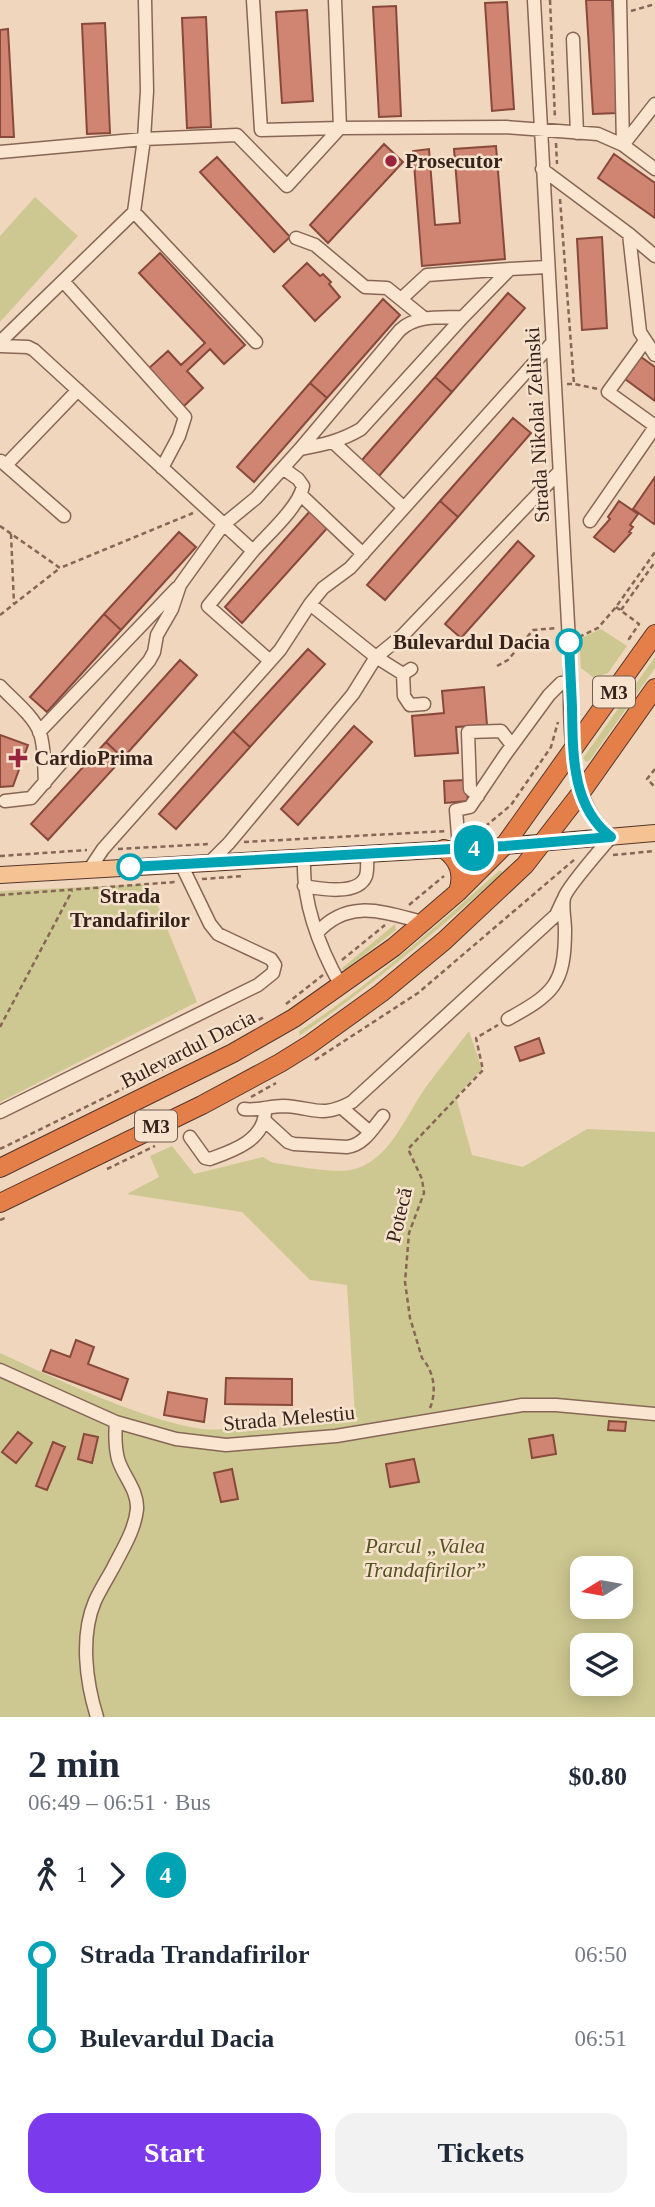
<!DOCTYPE html>
<meta charset="utf-8">
<style>
:root{--surface:#fff;--page:#f2f2f3;--text:#1f2937;--muted:#747a83;--accent:#7c3aed}
body{margin:0;font-family:"Times New Roman",serif;background:var(--page);color:var(--text);height:100vh;display:flex;flex-direction:column;font-size:26px;white-space:nowrap}
*{box-sizing:border-box;margin:0}
p{font-size:23px;color:var(--muted)}
.icon{flex:none;width:38px;height:38px;fill:none;stroke:currentColor;stroke-width:2;stroke-linecap:round;stroke-linejoin:round}
.map{position:relative;height:1717px;overflow:hidden}
.sheet{display:flex;flex-direction:column;background:var(--surface);flex:1}
.sheet>*{flex:none}
.badge{padding:0 14px;border-radius:23px;font-size:24px;line-height:46px}
.needle{width:46px;rotate:259deg}
.controls{position:absolute;left:570px;top:1556px;display:grid;gap:14px}
.controls a{display:grid;place-items:center;width:63px;height:63px;border-radius:14px;background:var(--surface);box-shadow:0 4px 18px #0003;font-size:35px}
.map>.badge{position:absolute;translate:-50% -50%;box-shadow:0 0 0 4px #fff}
.legs{display:flex;align-items:center;gap:10px;height:77px;padding:0 28px;font-size:23px}
.legs p{margin-inline-start:auto}
.head{display:flex;align-items:center;justify-content:space-between;height:119px;padding:0 28px}
h1{font-size:38px;font-weight:600;line-height:52px}
.primary-button{display:flex;gap:14px;margin-top:auto;padding:14px 28px}
.primary-button a{flex:1;height:80px;border-radius:21px;background:var(--accent);color:#fff;font-size:28px;font-weight:600;line-height:80px;text-align:center}
.primary-button a+a{background:var(--page);color:var(--text)}
ul{padding:0 28px;list-style:none}
li{display:flex;align-items:center;gap:24px;height:84px;font-size:26px}
li i{display:grid;place-items:center;width:10px;height:100%;margin:0 9px;background:currentColor}
li i::after{content:'';width:18px;height:18px;margin:-9px;border:5px solid;border-radius:50%;background:var(--surface)}
li p{margin-inline-start:auto}
li:first-child i{background:linear-gradient(#0000 50%,currentColor 0)}
li:last-child i{background:linear-gradient(currentColor 50%,#0000 0)}
.map>svg:first-child{display:block}
.green{fill:#cdc891;fill-rule:evenodd}
.building{fill:#cf8572;stroke:#88493b;stroke-width:2}
.lines{fill:none;stroke-linecap:round;stroke-linejoin:round}
.minor-casing{stroke:#886656;stroke-width:15}
.major-casing{stroke:#55362b;stroke-width:18}
.highway-casing{stroke:#55362b;stroke-width:20}
.path{stroke:#886656;stroke-width:2.5;stroke-dasharray:5 3.5;stroke-linecap:butt}
.minor{stroke:#fae5d1;stroke-width:12}
.major{stroke:#f5c293;stroke-width:16}
.highway{stroke:#e47f49;stroke-width:18}
.line-1-casing{stroke:#fff;stroke-width:16}
.line-1{stroke:#00a3b4;stroke-width:10}
.poi-dot{fill:#99243d;stroke:#f7e2cd;stroke-width:2.5}
.stop-1-dot{fill:#fff;stroke:#00a3b4;stroke-width:3.5}
.labels{text-anchor:middle;dominant-baseline:central;stroke-width:5;stroke-linejoin:round;paint-order:stroke}
.shield{fill:#f7e2cd;stroke:#715c50;stroke-width:2}
.shield-label{font-size:19px;font-weight:bold;fill:#37231b}
.poi-label{font-size:21px;font-weight:bold;fill:#37231b;stroke:#f7e2cd;text-anchor:start}
.street-label{font-size:21px;fill:#37231b;stroke:#f7e2cd}
.stop-label{font-size:21px;font-weight:bold;fill:#37231b;stroke:#f7e2cd;text-anchor:end}
.park-label{font-size:21px;font-style:italic;fill:#525421;stroke:#f7e2cd}
</style>
<div class="map">
<svg width="655" height="1717" viewBox="0 0 655 1717">
<rect width="100%" height="100%" fill="#efd6bd"/>
<path class="green" d="M35 197 78 236 0 322V236Z
M601 629 627 646 608 673 594 678 581 668 579 639Z
M655 657V668L590 760 586 762 583 758Z
M499 871H502V874C436 931 371 987 299 1036L300 1033 298 1032C370 985 434 928 499 871Z
M149 884 197 1002 0 1102V891Z
M395 924 396 930 345 970 341 969Z
M469 1031 482 1069 456 1097 472 1155 523 1167 587 1129 655 1132V1717H0V1353C42 1372 189 1444 229 1427L299 1426 310 1421 355 1416 347 1285 310 1280 242 1212 127 1194 159 1177 150 1156 172 1146 194 1174 263 1157 273 1163C295 1165 338 1176 358 1168 392 1156 407 1113 426 1087 440 1068 455 1049 469 1031ZM583 1568H621V1606H583ZM583 1645H621V1684H583Z"/>
<path class="building" d="M586 0H612L618 113 593 114Z
M507 2 514 109 492 111 485 3Z
M396 6 401 116 379 117 373 7Z
M307 10 313 101 282 103 276 12Z
M206 17 211 127 187 128 182 18Z
M105 23 110 133 87 134 82 24Z
M8 29 14 137H0V30Z
M384 144 403 162 328 243 310 225Z
M496 146 505 259 422 266 413 151 429 149 435 225 460 223 454 149Z
M614 154 655 183V218L598 178Z
M217 157 290 237 274 252 200 172Z
M602 237 607 328 582 330 577 239Z
M160 253 245 345 224 364 210 349 187 371 203 388 183 407 148 369 168 351 181 365 205 343 139 273Z
M307 263 320 276 323 274 331 282 329 284 340 297 315 321 283 286Z
M508 293 525 308 452 392 435 377Z
M383 299 400 315 327 398 310 383Z
M641 357 655 367V401L625 379Z
M435 377 452 392 379 476 362 460Z
M310 383 327 398 254 482 237 467Z
M513 418 531 433 458 517 440 501Z
M655 477V522L654 524 633 509Z
M440 501 458 517 385 600 367 585Z
M619 501 638 514 630 525 633 527 629 532 631 533 614 552 594 537 610 519 608 517Z
M311 510 329 526 242 623 225 607Z
M179 532 196 547 121 630 104 614Z
M518 541 534 556 461 638 445 624Z
M104 614 121 630 47 712 30 697Z
M308 649 325 664 250 747 233 731Z
M180 660 197 675 123 758 106 742Z
M484 687 487 725 456 727 458 753 415 756 412 716 444 713 442 691Z
M354 726 372 742 298 825 281 809Z
M233 731 250 747 176 829 159 814Z
M0 735 28 745 13 786 0 787Z
M106 742 123 758 48 840 31 824Z
M466 780 468 801 445 803 444 781Z
M539 1038 544 1053 520 1061 515 1047Z
M76 1340 94 1347 88 1364 128 1379 121 1400 43 1371 51 1350 70 1357Z
M226 1378 292 1379V1405L225 1404Z
M168 1392 207 1399 204 1422 164 1415Z
M609 1421 626 1422 625 1431 608 1430Z
M18 1432 32 1443 16 1463 2 1452Z
M84 1434 98 1437 92 1463 78 1459Z
M553 1435 556 1454 532 1458 529 1439Z
M53 1442 65 1447 47 1490 36 1486Z
M414 1459 419 1482 390 1487 386 1464Z
M232 1469 238 1499 221 1502 214 1473Z"/>
<g class="lines">
<defs>
<path id="minor" d="M145 0 147 91 144 139 134 212 256 342
M253 0 261 130 340 128
M335 0 340 128 506 127 598 134 623 145 655 169
M620 0 623 145
M573 39 577 133
M623 145 655 104
M0 152 144 139 237 135 287 186 340 128
M542 169 629 234 655 256
M629 234 640 332 655 355
M296 238 315 245 365 287 387 288 424 318
M63 281 185 417 179 436 162 468
M401 299 427 275 510 269
M463 317 510 269 547 267
M645 341 608 392 655 426
M0 342 134 212
M0 346 28 347 34 350 253 551 208 606 270 661
M333 442 404 508
M1 461 64 516
M6 465 78 390
M301 495 363 554
M590 521 655 427
M253 551C267 535 299 507 303 486L298 479 284 469
M310 604 376 657 403 674
M411 669 403 674 404 696 410 705 424 704
M0 686C13 700 33 715 40 733 45 748 44 767 45 783
M39 732 177 588
M478 796 470 789 468 732 501 731 512 745
M5 801 31 798 149 661 154 652 157 635 172 609 180 585 223 525 256 498 300 449 400 330C417 314 441 318 463 317L361 429C341 441 322 445 300 449
M459 848 456 810 470 807 505 755 549 695 561 683 571 681
M304 857C302 902 319 947 341 986
M209 863 229 843 353 694 376 657 403 635 559 472
M89 870 103 849 280 650 310 604 323 588 350 568 552 343
M304 886C320 889 358 896 366 876 368 869 367 860 367 853
M317 933C348 898 383 912 423 922
M508 1019C553 994 565 985 565 930 565 920 562 907 564 898 567 887 602 848 611 837 561 799 572 700 569 642L534 0
M342 1108 370 1132
M244 1109C258 1111 269 1106 283 1106 314 1107 320 1119 352 1102L556 915 563 900
M0 1112 258 985 273 973 275 965 271 959 218 934 210 924 181 864
M264 1120 288 1142 294 1144 347 1147C364 1145 373 1128 383 1116
M190 1137 205 1158 210 1159C232 1151 263 1141 265 1113
M0 1370 116 1422 176 1439 226 1445 336 1436 522 1405H556L655 1414
M97 1717C86 1682 80 1636 95 1601 100 1590 107 1579 113 1568 122 1550 135 1530 137 1509 138 1490 123 1476 118 1459 115 1447 115 1434 116 1422"/>
<path id="major" d="M0 875 504 846 655 833"/>
<path id="highway" d="M444 849C459 860 464 874 458 892
M0 1168 233 1053 294 1018 394 947 458 892 504 846 655 634
M0 1203 202 1105 280 1063 309 1045 381 993 444 941 525 865 580 794 655 688"/>
</defs>
<use href="#minor" class="minor-casing"/>
<use href="#major" class="major-casing"/>
<use href="#highway" class="highway-casing"/>
<path class="path" d="M550 0 555 119
M631 11 655 4
M556 143 557 164
M560 199 574 384
M567 384H574L598 389
M0 526 60 568 193 513
M11 534 14 604
M616 607 639 624 629 639 631 641
M621 610 655 562
M0 615 60 568
M579 637 598 628 616 607 655 552
M497 666 508 660 533 630 557 628
M655 769 647 779 655 787
M468 828 487 825 511 805 551 747 558 722
M244 842 447 831
M118 849 210 844
M613 855 655 851
M0 856 87 850
M202 879 244 876
M0 895 175 882
M409 905 444 876
M342 960 385 925
M286 1004 323 975
M0 1027 72 891
M315 1060 418 993 575 859
M251 1097 276 1083
M0 1149 200 1051 266 1016
M107 1169 155 1146
M0 1220 7 1217
M430 1408C437 1391 434 1372 422 1358L410 1318 405 1282 409 1233 424 1193 422 1179 408 1149 483 1070 476 1038 498 1025"/>
<use href="#minor" class="minor"/>
<use href="#major" class="major"/>
<use href="#highway" class="highway"/>
</g>
<g class="lines">
<defs>
<path id="line-1" d="M130 867 505 846 611 837C571 806 573 753 572 707 571 685 570 664 569 642"/>
</defs>
<use href="#line-1" class="line-1-casing"/>
<use href="#line-1" class="line-1"/>
</g>
<g class="poi-dot">
<circle cx="391" cy="161" r="7"/>
<path d="M14.5 747.5h7v7h7v7h-7v7h-7v-7h-7v-7h7z"/>
</g>
<g class="stop-1-dot">
<circle cx="569" cy="642" r="12"/>
<circle cx="130" cy="867" r="12"/>
</g>
<g class="labels">
<g class="shield">
<rect x="593" y="676.5" width="42" height="31" rx="5"/>
<rect x="135" y="1110.5" width="42" height="31" rx="5"/>
</g>
<g class="shield-label">
<text x="614" y="692">M3</text>
<text x="156" y="1126">M3</text>
</g>
<g class="poi-label">
<text x="405" y="161">Prosecutor</text>
<text x="34" y="758">CardioPrima</text>
</g>
<g class="street-label">
<text transform="translate(537 425) rotate(-93)">Strada Nikolai Zelinski</text>
<text transform="translate(188 1049) rotate(-27)">Bulevardul Dacia</text>
<text transform="translate(399 1215) rotate(-77)">Potecă</text>
<text transform="translate(289 1418) rotate(-5)">Strada Melestiu</text>
</g>
<g class="stop-label">
<text x="550" y="642">Bulevardul Dacia</text>
<text x="130" y="896" text-anchor="middle">Strada<tspan x="130" dy="24">Trandafirilor</tspan></text>
</g>
<g class="park-label">
<text x="425" y="1546">Parcul „Valea<tspan x="425" dy="24">Trandafirilor”</tspan></text>
</g>
</g>
</svg>
<div class="controls">
<a><svg class="needle" viewBox="-14 -14 28 28"><path d="M0-13l5 13h-10z" fill="#e53935"/><path d="M0 13l5-13h-10z" fill="#747a83"/></svg></a>
<a><svg class="icon" aria-label="layers" viewBox="0 0 24 24"><path d="M12 4l9 5-9 5-9-5zM3 14l9 5 9-5"/></svg></a>
</div>
<b class="badge" style="left:474px;top:848px;background:#00a3b4;color:#fff">4</b>
</div>
<section class="sheet">
<div class="head"><div><h1>2 min</h1><p>06:49 – 06:51 · Bus</p></div><b>$0.80</b></div>
<div class="legs"><svg class="icon" aria-label="walk" viewBox="0 0 24 24"><circle cx="13" cy="4" r="2"/><path d="M13 8l-2 6 4 7M11 14l-3 7M7 12l3-4h3l4 4"/></svg>1<svg class="icon" aria-label="forward" viewBox="0 0 24 24"><path d="M9 5l7 7-7 7"/></svg><b class="badge" style="background:#00a3b4;color:#fff">4</b></div>
<ul>
<li><i style="color:#00a3b4"></i><b>Strada Trandafirilor</b><p>06:50</p></li>
<li><i style="color:#00a3b4"></i><b>Bulevardul Dacia</b><p>06:51</p></li>
</ul>
<div class="primary-button"><a>Start</a><a>Tickets</a></div>
</section>
